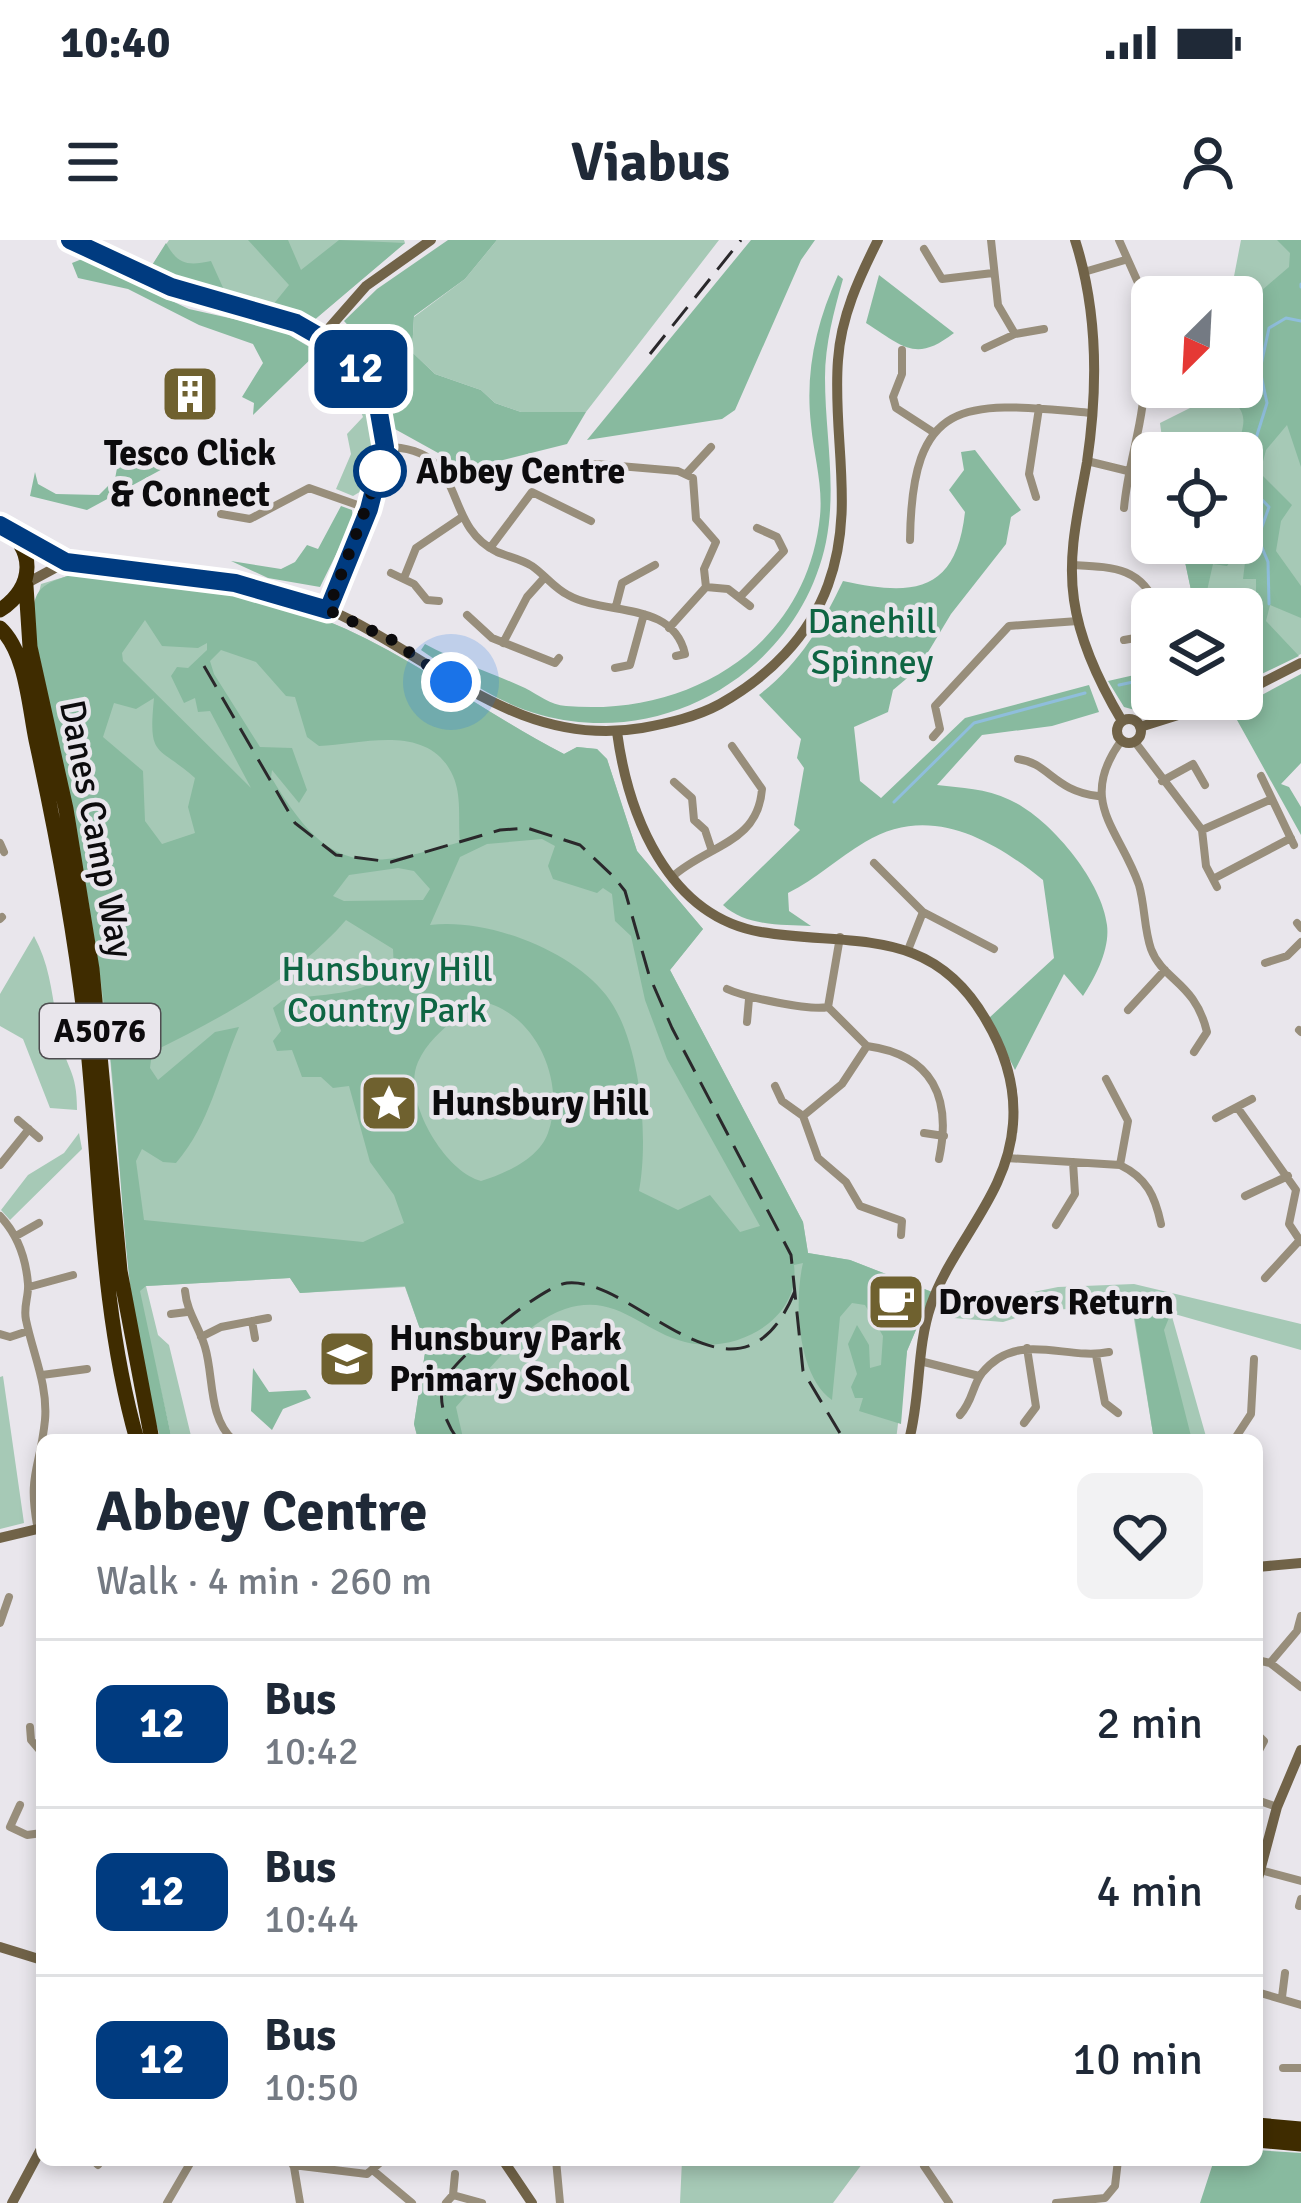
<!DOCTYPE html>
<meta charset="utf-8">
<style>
:root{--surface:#fff;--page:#f2f2f3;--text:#1f2937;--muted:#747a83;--line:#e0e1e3}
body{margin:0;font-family:Signika,sans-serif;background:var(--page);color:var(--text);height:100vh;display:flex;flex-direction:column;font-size:45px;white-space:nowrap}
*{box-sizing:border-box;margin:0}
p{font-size:39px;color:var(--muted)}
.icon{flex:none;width:66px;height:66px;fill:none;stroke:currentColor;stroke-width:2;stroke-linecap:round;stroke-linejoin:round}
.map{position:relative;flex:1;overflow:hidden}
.panel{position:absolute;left:36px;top:1194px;width:1227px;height:732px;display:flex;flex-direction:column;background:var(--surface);border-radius:18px;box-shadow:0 6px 18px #0003}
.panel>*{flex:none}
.badge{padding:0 24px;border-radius:18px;font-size:42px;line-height:78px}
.needle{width:78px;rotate:204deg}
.buttons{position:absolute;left:1131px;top:36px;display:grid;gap:24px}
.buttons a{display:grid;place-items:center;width:132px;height:132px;border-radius:18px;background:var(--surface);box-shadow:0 6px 18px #0003;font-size:60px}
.you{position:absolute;width:60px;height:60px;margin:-30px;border:9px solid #fff;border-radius:50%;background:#1a73e8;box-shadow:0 0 0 18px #1a73e833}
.map>.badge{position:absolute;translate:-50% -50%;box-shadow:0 0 0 6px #fff}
.round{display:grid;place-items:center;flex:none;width:126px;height:126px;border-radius:18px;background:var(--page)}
.head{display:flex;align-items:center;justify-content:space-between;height:204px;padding:0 60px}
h1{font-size:57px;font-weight:800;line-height:90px}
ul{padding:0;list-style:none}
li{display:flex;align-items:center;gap:36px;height:168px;padding:0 60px;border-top:3px solid var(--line)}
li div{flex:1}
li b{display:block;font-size:45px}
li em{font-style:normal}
li .badge{min-width:132px;font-weight:700;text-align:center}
.status{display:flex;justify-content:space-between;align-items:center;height:84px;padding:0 60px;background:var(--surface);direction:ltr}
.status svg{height:33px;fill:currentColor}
header{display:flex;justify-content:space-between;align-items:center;height:156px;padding:0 60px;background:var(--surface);font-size:54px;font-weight:800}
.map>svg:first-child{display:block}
.green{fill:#a6c9b6}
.forest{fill:#88ba9f;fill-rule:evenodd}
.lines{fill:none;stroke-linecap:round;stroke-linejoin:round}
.stream{stroke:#8fbedc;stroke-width:3}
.street{stroke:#988e7b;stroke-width:8}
.secondary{stroke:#716348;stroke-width:10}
.highway{stroke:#3f2c00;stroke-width:15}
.rail{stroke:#2a282b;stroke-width:3;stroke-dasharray:24 12;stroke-linecap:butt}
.line-casing{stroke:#fff;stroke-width:27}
.line{stroke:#003b80;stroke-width:18}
.walk{stroke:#0c0b0d;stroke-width:12;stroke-dasharray:0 21.6}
.stop-dot{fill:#fff;stroke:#003b80;stroke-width:6}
.labels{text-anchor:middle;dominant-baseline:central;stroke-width:9;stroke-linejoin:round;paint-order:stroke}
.shield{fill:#e9e6ec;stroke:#4e4d50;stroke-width:3}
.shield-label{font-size:33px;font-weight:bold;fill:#0c0b0d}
.poi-label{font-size:36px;font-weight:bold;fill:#0c0b0d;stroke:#e9e6ec;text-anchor:start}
.stop-label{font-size:36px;font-weight:bold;fill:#0c0b0d;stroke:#e9e6ec;text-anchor:start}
.park-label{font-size:36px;fill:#0e6543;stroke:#e9e6ec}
.street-label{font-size:36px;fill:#0c0b0d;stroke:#e9e6ec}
</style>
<div class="status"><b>10:40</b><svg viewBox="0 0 49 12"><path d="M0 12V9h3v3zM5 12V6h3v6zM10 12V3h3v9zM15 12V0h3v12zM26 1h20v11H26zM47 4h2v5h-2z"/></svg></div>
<header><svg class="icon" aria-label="menu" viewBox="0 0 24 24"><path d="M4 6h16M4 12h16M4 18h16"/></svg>Viabus<svg class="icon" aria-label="person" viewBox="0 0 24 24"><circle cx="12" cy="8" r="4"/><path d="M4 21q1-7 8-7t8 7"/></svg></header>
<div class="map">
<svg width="1301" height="1963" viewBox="0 0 1301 1963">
<rect width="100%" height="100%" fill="#e9e6ec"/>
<path class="green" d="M169 0H404L405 3 313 81 149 30Z
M497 0H719L586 172H521L495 163 481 150 435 134 412 112 414 77 465 39Z
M1241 0H1301V414L1242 443V369H1195L1181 303H1242V213H1164L1160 183 1194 166 1188 147H1242V57H1230Z
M360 145C374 179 378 215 363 250L353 256 336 249 351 214 347 194 363 177 352 149Z
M74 334C166 343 261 351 346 389 422 424 490 476 564 514L577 507 597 509 607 519 637 611 703 689 670 730 803 982 808 1013 850 1020 932 1052 907 1111 896 1200H418L414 1184 426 1106 405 1047 300 1053 290 1038 146 1046 158 1095 169 1105 192 1200H172L125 990 109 806 72 558 32 382 41 344Z
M34 696C52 729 52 761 60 797 66 830 77 829 77 870L50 868 23 799 0 786V754Z
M79 893 82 909 10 980 1 970 28 935 64 913Z
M1134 1044 1301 1084V1110L1171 1073 1207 1200H1154L1132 1067 1040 1070 1003 1082 941 1077 943 1055 999 1059 1058 1047Z
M3 1136 24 1283 0 1289V1137Z
M682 1920H865L833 1963H680Z"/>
<path class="forest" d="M248 0H288L301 30 339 0 405 3 313 81 272 66 289 45Z
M448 0H497L465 39 414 76 412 112 435 134 481 150 495 163 521 172H586L567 204 467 229 393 188 381 121 344 81 377 49Z
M751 0H815L801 20 735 170 722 179 587 200Z
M1277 0H1301V227L1287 185 1266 210 1260 233 1292 265 1281 281 1276 311 1301 346V378L1270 365 1266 381 1299 416 1249 440 1242 428V379L1256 366V339H1243L1247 306 1243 305 1227 326 1213 324 1204 364 1210 369H1195L1181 303H1242V213H1236C1246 175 1250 177 1221 147H1242V57H1230L1234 49 1261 51 1289 27 1290 13Z
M166 3C178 25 188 26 211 21L225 52 149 30Z
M82 19 189 69 279 89 318 112 253 175 254 163 242 157 263 123 253 104 199 85 128 49 78 38 72 23Z
M838 35 843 39C834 71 825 104 825 138 825 193 837 246 826 302 800 428 668 510 541 475 497 463 458 435 421 410L425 404C458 422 492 433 525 448 539 455 550 465 566 466 690 477 807 406 820 276 823 245 814 216 811 185 805 131 816 84 838 35Z
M879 35 954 93C916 122 905 108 866 83Z
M121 206 168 210 179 220 87 270 30 256 35 232 38 244 56 254 99 255 115 239Z
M975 210 1021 270 1011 277 1006 304 951 374 918 429 893 450 888 472 854 487 860 541 881 558 965 478 1089 445 1099 472 1052 486 982 495 937 545C962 548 985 548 1010 560 1050 578 1102 641 1107 685 1110 709 1096 736 1083 756L1064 734 1015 830 989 778 1054 718 1043 640C992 599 929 563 865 602 838 618 816 639 788 653L789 671 811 686C782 685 745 686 723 665L800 590 794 585 804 528 797 518 801 499 759 455C800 423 821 387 843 341 912 356 956 354 965 272L949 250 964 230 961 212Z
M341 266 352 270 353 280 320 347 268 338 231 321 281 329 295 322 307 305 318 309Z
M74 334C166 343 261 351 346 389 422 424 490 476 564 514L577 507 597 509 607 519 637 611 703 689 670 730 803 982 808 1013 850 1020 932 1052 907 1111 901 1184 859 1171 863 1158H855L851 1147 857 1134 848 1104 857 1085 869 1105 870 1128 881 1125 883 1096 865 1065 852 1063 840 1077 832 1160C797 1135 794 1061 803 1023L794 1025C801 1080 735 1115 685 1102 641 1091 616 1052 565 1069 521 1084 486 1134 456 1167L463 1198 469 1200 418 1199 414 1184 426 1106 405 1046 300 1053 290 1038 146 1046 140 1051 172 1200H161C122 1075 124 942 110 813 94 667 63 525 32 383 33 347 42 344 74 334ZM145 380 162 406 198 408 207 403V410L188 428 177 427 171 436 184 463 195 458 198 472 210 471 251 548 123 421 122 413ZM221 410 256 422 286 456 295 457 307 497 319 506C363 504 429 482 453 536 462 556 458 581 460 602 359 632 328 632 271 537L272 530 299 563 307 550 292 508 260 507 214 434 210 421ZM154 458C148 520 157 504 195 538L188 567 195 593 162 604 145 581 143 531 103 497 114 463 136 469ZM542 599 555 606 548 626 553 639 597 653 603 648 612 654 615 681 631 696 645 760 667 819 760 986 740 992 710 955 678 970 639 951C649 898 641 799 606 755 570 709 486 678 430 685L460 617 487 604ZM398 628 414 631 430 649 423 660 344 661 333 656 349 635ZM346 680 393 709 394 729C361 758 321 753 283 760L273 768 281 791 273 801 277 811 292 810 302 837H321L333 848 349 846 370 922 394 955 404 983 363 1002 144 980 136 921 142 909 163 922 176 923C210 884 219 833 239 787L215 792 158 840 150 828 152 812C221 778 296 738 346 680ZM478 761C534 769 567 841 548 893 539 919 504 934 481 941 445 932 401 859 418 822 429 797 456 778 478 761Z
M1152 431V459H1203L1142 472 1124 467 1108 441Z
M1301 434V523L1281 544 1289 547 1301 567V595L1232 471Z
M1133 1067 1171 1073 1164 1090 1192 1200H1154Z
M253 1128 269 1152 306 1150 311 1158 283 1169 272 1190 251 1171Z
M1257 1910 1301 1913V1963H1200L1214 1920H1257Z"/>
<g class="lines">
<path class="stream" d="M1301 44V47
M1269 364 1268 322 1258 298 1269 267 1243 240 1267 163 1260 130 1269 88 1286 78 1301 81
M1242 406 1261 389
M1119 445 1152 438
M894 562 974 483 1085 453"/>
<path class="street" d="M991 0 998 65 1015 94
M1119 0 1140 47
M924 9 942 39 993 33
M1084 32 1125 20
M985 108 1015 94 1044 89
M902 110V134L893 157 896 168 933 192
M385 207C471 207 439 284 497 312 509 317 521 319 532 326 545 335 554 348 568 355 605 376 673 360 685 414L676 416
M1087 221 1128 231
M596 224 678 231 693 238 696 279 716 302 704 329 706 347
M687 233 711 207
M1036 257 1029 234 1039 168
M1124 268C1129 214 1148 175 1144 120
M221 274 250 279 309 248 369 269
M910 300C912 152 967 162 1093 173
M490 308 532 252 591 281
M1073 325C1113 327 1142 327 1158 369
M391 333 414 344 427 360 439 361
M404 338 416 308 462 277
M740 357 784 311 777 297 757 288
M616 366 622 343 655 325
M467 375 492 398 555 423 559 418
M669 388 706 347 728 349 750 366
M1124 400 1152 395
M503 403 527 357 545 337
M615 428 630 425 644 374
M933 497 940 489 935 466 1009 386 1078 381
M1121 501C1077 562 1119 588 1139 645 1145 666 1144 689 1151 709 1163 741 1195 742 1207 792L1194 812
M1135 502 1202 590 1206 626 1217 647
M1018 519C1049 523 1054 551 1098 556
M1261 536 1294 605
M1162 541 1193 524 1205 545
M674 542 692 558 694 580 705 590 711 608
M1202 590 1272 559
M0 603 4 612
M874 623 923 672 994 709
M672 637C707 605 758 604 762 549L732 506
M1213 639 1291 598
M0 679 2 677
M1297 683 1301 688
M908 710 923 672
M1265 723 1287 716 1301 702
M727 749C744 757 810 771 828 767
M828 767 840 697
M1128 770 1165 730
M747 782 749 759
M1299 790 1301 792
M867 806C933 815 952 858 939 919
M1106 839 1128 881 1120 925C1147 938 1155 956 1161 984
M775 846 782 861 803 876 818 918 846 942 860 966 902 981 901 995
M1237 867 1296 950 1289 984 1301 1002
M803 876 842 844 867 806 828 767
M1216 878 1252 859
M18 880 39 898
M924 893 944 896
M1006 918 1120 925
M0 925 29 889
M1245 956 1288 936
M0 976C17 994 26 1019 28 1044 29 1056 23 1067 26 1080 33 1114 48 1145 45 1180 40 1230 27 1234 38 1290
M1056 985 1075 954 1073 922
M16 996 39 983
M1265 1038 1299 1001
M29 1047 73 1035
M185 1051C187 1073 199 1086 205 1107 214 1137 208 1177 233 1200
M171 1074 187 1072
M252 1081 255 1098
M0 1094 10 1097 28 1091
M201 1097 221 1087 268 1078
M1096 1115 1105 1163 1118 1173
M920 1121 979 1136
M42 1135 87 1129
M960 1175C973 1161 972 1146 982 1133 1018 1089 1065 1121 1109 1112
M1024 1183 1036 1167 1027 1108
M1234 1200 1251 1174 1254 1119
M0 1383 9 1357
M1257 1420 1270 1423 1301 1447
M1270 1423 1297 1391 1301 1376
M30 1487 31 1500 42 1513
M1257 1494 1264 1501 1257 1514
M1257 1560 1277 1567
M20 1565 10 1587 27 1595 42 1593
M1260 1630 1301 1641
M1299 1666 1301 1659
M1257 1752 1301 1765
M1282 1757 1285 1733
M1283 1828H1301
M93 1920 98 1925
M556 1920 560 1963
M293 1921 300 1963
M293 1925 367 1934 383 1920
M924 1926 949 1963
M375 1932 412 1963
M453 1955 482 1963
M167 1963 192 1920
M446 1963 453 1955 455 1934
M1056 1963 1105 1958 1115 1946 1118 1920"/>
<path class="secondary" d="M71 0C102 19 135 34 170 47 257 77 398 85 384 215 378 268 348 321 328 369
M1075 0C1098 71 1098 148 1087 222 1079 268 1067 313 1074 360 1080 403 1100 444 1122 481
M323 95 366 46 431 0
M18 299C100 342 196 329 284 353 412 389 499 512 642 488 669 483 696 477 720 464 768 437 809 397 828 345 856 269 832 197 838 120 841 76 859 38 878 0
M27 343 66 322
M1242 453 1301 423
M1117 491a12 12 0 1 1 24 0a12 12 0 1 1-24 0Z
M1140 487 1229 459
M617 492C628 574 667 676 761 692 851 707 931 684 986 780 1005 812 1016 846 1013 884 1008 955 953 1002 931 1065 916 1109 921 1156 909 1200
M0 1298 42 1288
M1257 1327 1301 1323
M1257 1642 1277 1567 1301 1510
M0 1707 42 1720
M503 1920 532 1963
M12 1963 42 1907"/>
<path class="highway" d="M0 285C37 307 35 348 0 370
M26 346 30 407 66 569 92 729 120 1031 152 1200
M0 388C26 412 29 466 36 500 57 596 75 692 86 790 101 927 99 1066 137 1200
M1257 1885 1301 1889
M1257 1900 1301 1904"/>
<path class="rail" d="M650 114 741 0
M204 426 295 583 336 615 391 622 500 590 527 588 580 605 614 637 625 651 649 735 672 788 791 1015 803 1131 844 1200
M458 1200C446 1183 436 1160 445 1140 455 1118 543 1045 567 1043 636 1036 738 1189 795 1051"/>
</g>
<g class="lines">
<defs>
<path id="line" d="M0 285 66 322 235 343 328 370 369 269 385 207 377 161 350 114 296 83 171 47 70 0"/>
</defs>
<use href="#line" class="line-casing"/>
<use href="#line" class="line"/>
<path class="walk" d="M380 231 383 222 328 370 392 400 451 442"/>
</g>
<defs>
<symbol id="building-square" viewBox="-11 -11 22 22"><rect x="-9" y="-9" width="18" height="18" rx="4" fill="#6f612f" stroke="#e9e6ec"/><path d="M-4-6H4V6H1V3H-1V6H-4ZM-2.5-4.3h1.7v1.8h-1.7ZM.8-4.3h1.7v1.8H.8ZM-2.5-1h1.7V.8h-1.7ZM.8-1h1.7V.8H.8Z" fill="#fff"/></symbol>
<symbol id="sight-square" viewBox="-11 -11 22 22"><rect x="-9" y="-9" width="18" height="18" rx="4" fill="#6f612f" stroke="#e9e6ec"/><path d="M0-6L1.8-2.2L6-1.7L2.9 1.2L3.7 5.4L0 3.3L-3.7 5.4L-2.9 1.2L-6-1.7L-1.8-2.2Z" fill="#fff"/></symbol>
<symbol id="cafe-square" viewBox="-11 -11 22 22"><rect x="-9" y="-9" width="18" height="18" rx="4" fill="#6f612f" stroke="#e9e6ec"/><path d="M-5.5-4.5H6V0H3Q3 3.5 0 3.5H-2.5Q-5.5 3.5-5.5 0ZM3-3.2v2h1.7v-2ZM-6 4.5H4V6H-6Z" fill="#fff"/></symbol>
<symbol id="school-square" viewBox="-11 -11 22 22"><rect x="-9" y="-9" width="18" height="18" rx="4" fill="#6f612f" stroke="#e9e6ec"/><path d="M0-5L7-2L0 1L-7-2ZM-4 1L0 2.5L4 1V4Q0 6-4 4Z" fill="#fff"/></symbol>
</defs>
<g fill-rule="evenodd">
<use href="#building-square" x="157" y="121" width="66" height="66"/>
<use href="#sight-square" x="356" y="830" width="66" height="66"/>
<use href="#cafe-square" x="863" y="1029" width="66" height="66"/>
<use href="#school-square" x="314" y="1086" width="66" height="66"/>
</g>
<circle class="stop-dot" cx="380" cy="231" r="24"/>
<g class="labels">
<rect class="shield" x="40" y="764" width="120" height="54" rx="9"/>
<g class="shield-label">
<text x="100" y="791">A5076</text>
</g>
<g class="poi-label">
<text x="190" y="213" text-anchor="middle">Tesco Click<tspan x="190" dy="41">&amp; Connect</tspan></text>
<text x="431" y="863">Hunsbury Hill</text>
<text x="938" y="1062">Drovers Return</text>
<text x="389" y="1098">Hunsbury Park<tspan x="389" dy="41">Primary School</tspan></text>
</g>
<g class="stop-label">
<text x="416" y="231">Abbey Centre</text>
</g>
<g class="park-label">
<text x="872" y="381">Danehill<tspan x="872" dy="41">Spinney</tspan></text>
<text x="387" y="729">Hunsbury Hill<tspan x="387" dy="41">Country Park</tspan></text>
</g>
<g class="street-label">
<text transform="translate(96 589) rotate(79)">Danes Camp Way</text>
</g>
</g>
</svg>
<div class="buttons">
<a><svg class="needle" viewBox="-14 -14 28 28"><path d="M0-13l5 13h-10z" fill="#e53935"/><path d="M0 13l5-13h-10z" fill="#747a83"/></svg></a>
<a><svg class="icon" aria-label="locate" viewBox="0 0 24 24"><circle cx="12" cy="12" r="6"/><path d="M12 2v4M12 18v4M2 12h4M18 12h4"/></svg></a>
<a><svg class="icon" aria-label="layers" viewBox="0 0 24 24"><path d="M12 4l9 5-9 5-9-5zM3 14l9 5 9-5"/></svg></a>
</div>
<div class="you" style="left:451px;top:442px"></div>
<b class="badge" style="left:361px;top:129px;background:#003b80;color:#fff">12</b>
<section class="panel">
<div class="head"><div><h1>Abbey Centre</h1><p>Walk · 4 min · 260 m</p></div><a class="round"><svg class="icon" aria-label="heart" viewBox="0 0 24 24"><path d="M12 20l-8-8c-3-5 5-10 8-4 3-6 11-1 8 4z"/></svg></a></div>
<ul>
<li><span class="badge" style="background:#003b80;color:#fff">12</span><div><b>Bus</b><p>10:42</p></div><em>2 min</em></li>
<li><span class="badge" style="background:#003b80;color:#fff">12</span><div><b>Bus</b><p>10:44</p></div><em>4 min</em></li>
<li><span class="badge" style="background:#003b80;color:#fff">12</span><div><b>Bus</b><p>10:50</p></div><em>10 min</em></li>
</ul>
</section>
</div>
